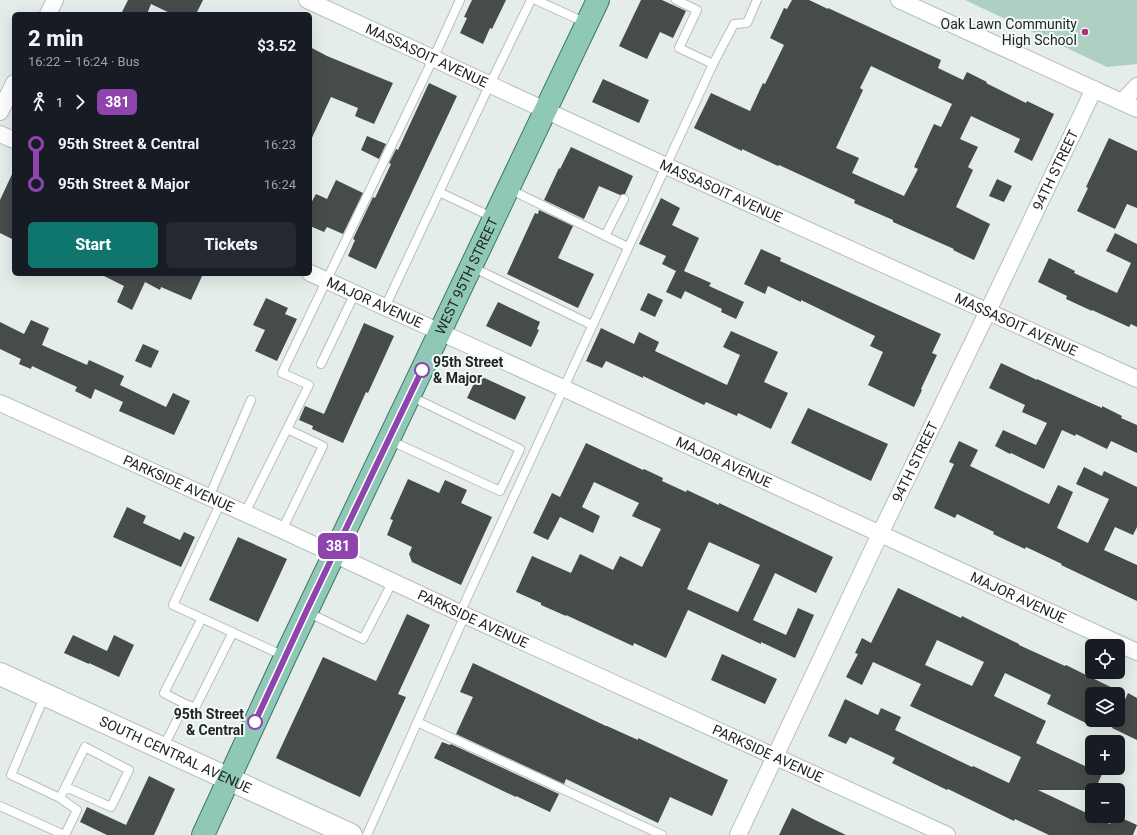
<!DOCTYPE html>
<meta charset="utf-8">
<style>
:root{--surface:#171b24;--page:#242831;--text:#f1f3f6;--muted:#9ea1a6;--accent:#0f766e}
body{margin:0;font-family:Roboto,sans-serif;background:var(--page);color:var(--text);height:100vh;display:flex;flex-direction:column;font-size:15px;white-space:nowrap}
*{box-sizing:border-box;margin:0}
p{font-size:13px;color:var(--muted)}
.icon{flex:none;width:22px;height:22px;fill:none;stroke:currentColor;stroke-width:2;stroke-linecap:round;stroke-linejoin:round}
.map{position:relative;flex:1;overflow:hidden}
.sheet{position:absolute;left:12px;top:12px;width:300px;height:264px;display:flex;flex-direction:column;background:var(--surface);border-radius:6px;box-shadow:0 4px 16px #0002}
.sheet>*{flex:none}
.badge{padding:0 8px;border-radius:6px;font-size:14px;line-height:26px}
.fabs{position:absolute;left:1085px;top:639px;display:grid;gap:8px}
.fabs a{display:grid;place-items:center;width:40px;height:40px;border-radius:6px;background:var(--surface);box-shadow:0 4px 16px #0002;font-size:20px}
.map>.badge{position:absolute;translate:-50% -50%;box-shadow:0 0 0 2px #fff}
.legs{display:flex;align-items:center;gap:6px;height:44px;padding:0 16px;font-size:13px}
.legs p{margin-inline-start:auto}
.head{display:flex;align-items:center;justify-content:space-between;height:68px;padding:0 16px}
h1{font-size:22px;font-weight:800;line-height:30px}
.action{display:flex;gap:8px;margin-top:auto;padding:8px 16px}
.action a{flex:1;height:46px;border-radius:6px;background:var(--accent);color:#fff;font-size:16px;font-weight:800;line-height:46px;text-align:center}
.action a+a{background:var(--page);color:var(--text)}
ul{padding:0 16px;list-style:none}
li{display:flex;align-items:center;gap:14px;height:40px;font-size:15px}
li i{display:grid;place-items:center;width:6px;height:100%;margin:0 5px;background:currentColor}
li i::after{content:'';width:10px;height:10px;margin:-5px;border:3px solid;border-radius:50%;background:var(--surface)}
li p{margin-inline-start:auto}
li:first-child i{background:linear-gradient(#0000 50%,currentColor 0)}
li:last-child i{background:linear-gradient(currentColor 50%,#0000 0)}
.map>svg:first-child{display:block}
.green{fill:#add0c2}
.building{fill:#454c49;fill-rule:evenodd}
.lines{fill:none;stroke-linecap:round;stroke-linejoin:round}
.lane-casing{stroke:#b7bfbb;stroke-width:10}
.street-casing{stroke:#b7bfbb;stroke-width:18}
.secondary-casing{stroke:#b7bfbb;stroke-width:24}
.primary-casing{stroke:#387864;stroke-width:24}
.lane{stroke:#fff;stroke-width:8}
.street{stroke:#fff;stroke-width:16}
.secondary{stroke:#fff;stroke-width:22}
.primary{stroke:#8fc8b6;stroke-width:22}
.line-1-casing{stroke:#fff;stroke-width:9}
.line-1{stroke:#8e44ad;stroke-width:6}
.poi-dot{fill:#af2e79;stroke:#f1faf6;stroke-width:1.5}
.stop-1-dot{fill:#fff;stroke:#8e44ad;stroke-width:2}
.labels{text-anchor:middle;dominant-baseline:central;stroke-width:4;stroke-linejoin:round;paint-order:stroke}
.poi-label{font-size:14px;fill:#222524;stroke:#f1faf6;text-anchor:end}
.street-label{font-size:14px;fill:#222524;stroke:#f1faf6}
.stop-label{font-size:14px;font-weight:bold;fill:#222524;stroke:#f1faf6;text-anchor:start}
</style>
<div class="map">
<svg width="1137" height="835" viewBox="0 0 1137 835">
<rect width="100%" height="100%" fill="#e4ede9"/>
<path class="green" d="M965 0H1137V64L1107 67Z"/>
<path class="building" d="M128 0H203L196 14H172L151 4 147 14H121Z
M472 0H506L492 29 490 28 483 44 460 33 467 18 464 17Z
M641 0H662L686 11 673 38 660 32 647 59 619 46Z
M792 0H809L828 9V8L941 60 938 68 963 80 967 72 987 82 986 83 1026 103 1027 101 1054 114 1032 161 1014 152 1020 139 971 116 960 139 978 147 968 167 973 170 956 207 990 224 974 260 953 250 954 249 893 222V220L854 203 855 200 779 165 778 166 742 149V151L694 128 711 93 750 111 763 83 765 84 784 45 770 38 784 8 787 9ZM871 66 952 104 941 127 934 124 914 167 918 169 904 196 852 173 859 158 836 148 863 90 860 88Z
M310 47 327 56 393 83 374 124 355 116 358 108 331 97 310 142Z
M603 79 649 100 639 123 592 102Z
M429 83 457 96 376 269 348 256 355 240 353 239 373 197 375 198 391 164 389 163 396 149 398 150Z
M367 136 386 144 379 159 361 150Z
M1109 138 1137 151V208L1127 204 1115 229 1077 211 1088 188 1086 187Z
M571 147 633 176 625 194 620 195 599 186 584 219 544 200 559 168 560 169Z
M14 170V240L0 233V200Z
M997 179 1012 186 1004 202 989 196Z
M336 180 363 193 343 234 327 227 324 232 310 226V205L316 194 327 199Z
M661 198 680 208 672 225 699 238 684 271 711 283 709 286 744 302 736 319 721 312 722 309 685 291 681 299 666 292 676 271 662 264 666 256 639 244Z
M539 210 573 226 558 258 594 274 578 308 507 274 535 213 538 214Z
M1115 233 1137 244V327L1131 324 1129 327 1092 310V311L1066 299 1067 296 1038 282 1049 258 1075 271 1074 273 1117 293 1131 263 1106 251Z
M761 249 781 258 780 261 941 334 932 353 937 355 921 389 922 390 914 407 868 385 883 352 870 346 875 336 801 300V302L768 286 765 294 744 284Z
M100 274H203L191 300 161 287 160 290 145 282 132 310 117 302 124 286Z
M648 293 663 300 655 317 640 310Z
M266 298 288 308 285 314 297 319 277 361 255 351 265 330 253 325Z
M498 302 540 322 537 329 539 330 531 347 486 326Z
M31 320 49 328 42 345 87 365 89 360 124 376 120 385 166 407 173 393 190 401 174 435 119 411 123 402 95 389 91 399 75 391 77 387 32 366 31 369 19 364 21 359 0 349V322L24 334Z
M364 323 394 336 368 393 366 392 343 443 312 429 313 426 299 420 305 406 324 414Z
M601 328 634 344 639 332 659 342 655 351 727 385 740 355 723 347 731 331 778 352 764 382 788 393 771 429 738 413 737 416 706 402 704 405 643 376V378L606 361 602 368 586 361Z
M143 344 159 351 151 368 135 361Z
M1001 363 1037 380V379L1102 408V406L1122 416 1121 418 1137 425V453L1111 441 1107 449 1076 434 1075 436 1062 430 1044 469 1011 453 1010 454 995 446 1003 430 1036 445 1047 423 1022 412 1025 405 989 388Z
M478 375 526 397 515 420 467 398Z
M808 408 888 444 871 481 791 443Z
M959 441 978 450 970 466 1049 504 1058 485 1073 492 1057 528 1088 543 1109 499 1076 484 1084 467 1102 476 1104 471 1137 487V527L1133 535 1115 527 1104 550 1137 565V601L1061 565 1062 564 1026 547 1025 549 993 534 994 532 957 514 955 518 934 508 954 464 949 462Z
M586 443 643 470 644 469 663 478 662 481 686 492 687 490 719 505V503L833 557 816 593 775 573 753 620 786 635 798 608 814 615 795 658 761 642V644L688 610 666 658 634 643 633 646 566 615V616L541 605V603L516 592 532 556 571 573 580 554 613 570 620 556 642 567 661 529 632 516 639 503 594 482 582 507 600 516 593 533 560 517 548 540 533 533 552 493 560 497ZM709 542 760 565 738 612 687 589Z
M408 479 439 493 445 480 467 490 461 503 492 517 461 585 412 562 409 554 412 547 387 535 393 520 390 519Z
M127 507 146 516 143 523 180 540 184 532 195 537 181 567 113 537Z
M238 537 287 559 258 622 209 600Z
M898 588 961 618 962 616 984 627 1019 644V645L1065 666 1066 665 1084 674 1125 694H1092V726L1047 704 1051 695 1005 673 994 696 1046 721 1036 743 1102 774 1095 790H1038L1110 824 1113 816H1117L1137 825 1133 835H1049L1015 819 1014 821 948 789 947 790 892 763 895 758 850 737 846 744 828 736 845 699 878 715 881 708 901 717 895 730 972 767 973 766 1009 783 1021 757 910 706 921 684 873 662 862 685 846 677 858 654 855 653 862 638 871 643ZM937 640 984 662 972 686 925 665Z
M407 614 430 625 398 694 406 697 360 797 276 758 323 657 376 681Z
M73 635 107 651 114 635 134 645 119 677 89 663V664L64 653Z
M722 654 777 679 765 704 711 680Z
M473 663 606 726H607L638 740V738L728 780 712 816 670 797 658 823 566 779 564 784 456 734 473 697 460 692Z
M1128 693 1137 698V740L1112 728 1116 720H1118V715Z
M442 742 450 745 451 744 559 794 550 812 516 796V797L434 758Z
M149 776 175 789 154 835H107L80 822 87 807 126 825Z
M792 808 813 819 846 835H779Z"/>
<g class="lines">
<defs>
<path id="lane" d="M536 0 586 23
M676 0 697 10 679 48 713 64
M509 189 628 247
M439 192 494 218
M605 236 624 199
M472 267 592 325
M385 307 490 84 531 0
M321 364 355 293
M389 440 500 491 520 449 410 396
M209 497 251 400
M221 502 173 605 284 656
M245 513 309 385 282 373 433 59 460 0
M282 530 323 446 287 429
M307 612 363 639 393 581
M460 613 713 64 734 24 747 23 757 0
M45 695 11 775 60 798 85 747 129 770 111 807 66 787
M185 704 195 708 233 632
M417 722 662 835
M163 748 185 704 164 693 202 618
M60 798 77 810 65 835
M0 806 64 835
M367 835 465 615"/>
<g id="street">
<path id="s1" d="M307 0 666 166 1137 379"/>
<path d="M899 0 1137 109"/>
<path d="M48 14 55 0"/>
<path d="M1122 102 1137 86"/>
<path d="M0 112 14 83"/>
<path d="M0 134 14 140"/>
<path id="s2" d="M310 273 563 388 1137 652"/>
<path id="s3" d="M0 403 282 530 460 613 947 835"/>
<path id="s4" d="M738 835 880 534 988 311 1094 89"/>
</g>
<g id="secondary">
<path id="s5" d="M0 674 351 835"/>
</g>
<g id="primary">
<path id="s6" d="M203 835 285 657 598 0"/>
</g>
</defs>
<use href="#lane" class="lane-casing"/>
<use href="#street" class="street-casing"/>
<use href="#secondary" class="secondary-casing"/>
<use href="#primary" class="primary-casing"/>
<use href="#lane" class="lane"/>
<use href="#street" class="street"/>
<use href="#secondary" class="secondary"/>
<use href="#primary" class="primary"/>
</g>
<g class="lines">
<defs>
<path id="line-1" d="M255 722 306 612 422 370"/>
</defs>
<use href="#line-1" class="line-1-casing"/>
<use href="#line-1" class="line-1"/>
</g>
<circle class="poi-dot" cx="1085" cy="32" r="4"/>
<g class="stop-1-dot">
<circle cx="422" cy="370" r="7"/>
<circle cx="255" cy="722" r="7"/>
</g>
<g class="labels">
<g class="poi-label">
<text x="1077" y="24">Oak Lawn Community<tspan x="1077" dy="16">High School</tspan></text>
</g>
<g class="street-label">
<text stroke="none"><textPath href="#s1" startOffset="132">MASSASOIT AVENUE</textPath></text>
<text stroke="none"><textPath href="#s4" startOffset="737">94TH STREET</textPath></text>
<text stroke="none"><textPath href="#s1" startOffset="456">MASSASOIT AVENUE</textPath></text>
<text stroke="none"><textPath href="#s6" startOffset="618">WEST 95TH STREET</textPath></text>
<text stroke="none"><textPath href="#s2" startOffset="71">MAJOR AVENUE</textPath></text>
<text stroke="none"><textPath href="#s1" startOffset="780">MASSASOIT AVENUE</textPath></text>
<text stroke="none"><textPath href="#s2" startOffset="455">MAJOR AVENUE</textPath></text>
<text stroke="none"><textPath href="#s4" startOffset="413">94TH STREET</textPath></text>
<text stroke="none"><textPath href="#s3" startOffset="196">PARKSIDE AVENUE</textPath></text>
<text stroke="none"><textPath href="#s2" startOffset="779">MAJOR AVENUE</textPath></text>
<text stroke="none"><textPath href="#s3" startOffset="520">PARKSIDE AVENUE</textPath></text>
<text stroke="none"><textPath href="#s3" startOffset="844">PARKSIDE AVENUE</textPath></text>
<text stroke="none"><textPath href="#s5" startOffset="193">SOUTH CENTRAL AVENUE</textPath></text>
</g>
<g class="stop-label">
<text x="433" y="362">95th Street<tspan x="433" dy="16">&amp; Major</tspan></text>
<text x="244" y="714" text-anchor="end">95th Street<tspan x="244" dy="16">&amp; Central</tspan></text>
</g>
</g>
</svg>
<div class="fabs">
<a><svg class="icon" aria-label="locate" viewBox="0 0 24 24"><circle cx="12" cy="12" r="6"/><path d="M12 2v4M12 18v4M2 12h4M18 12h4"/></svg></a>
<a><svg class="icon" aria-label="layers" viewBox="0 0 24 24"><path d="M12 4l9 5-9 5-9-5zM3 14l9 5 9-5"/></svg></a>
<a>+</a>
<a>−</a>
</div>
<b class="badge" style="left:338px;top:546px;background:#8e44ad;color:#fff">381</b>
<section class="sheet">
<div class="head"><div><h1>2 min</h1><p>16:22 – 16:24 · Bus</p></div><b>$3.52</b></div>
<div class="legs"><svg class="icon" aria-label="walk" viewBox="0 0 24 24"><circle cx="13" cy="4" r="2"/><path d="M13 8l-2 6 4 7M11 14l-3 7M7 12l3-4h3l4 4"/></svg>1<svg class="icon" aria-label="forward" viewBox="0 0 24 24"><path d="M9 5l7 7-7 7"/></svg><b class="badge" style="background:#8e44ad;color:#fff">381</b></div>
<ul>
<li><i style="color:#8e44ad"></i><b>95th Street &amp; Central</b><p>16:23</p></li>
<li><i style="color:#8e44ad"></i><b>95th Street &amp; Major</b><p>16:24</p></li>
</ul>
<div class="action"><a>Start</a><a>Tickets</a></div>
</section>
</div>
